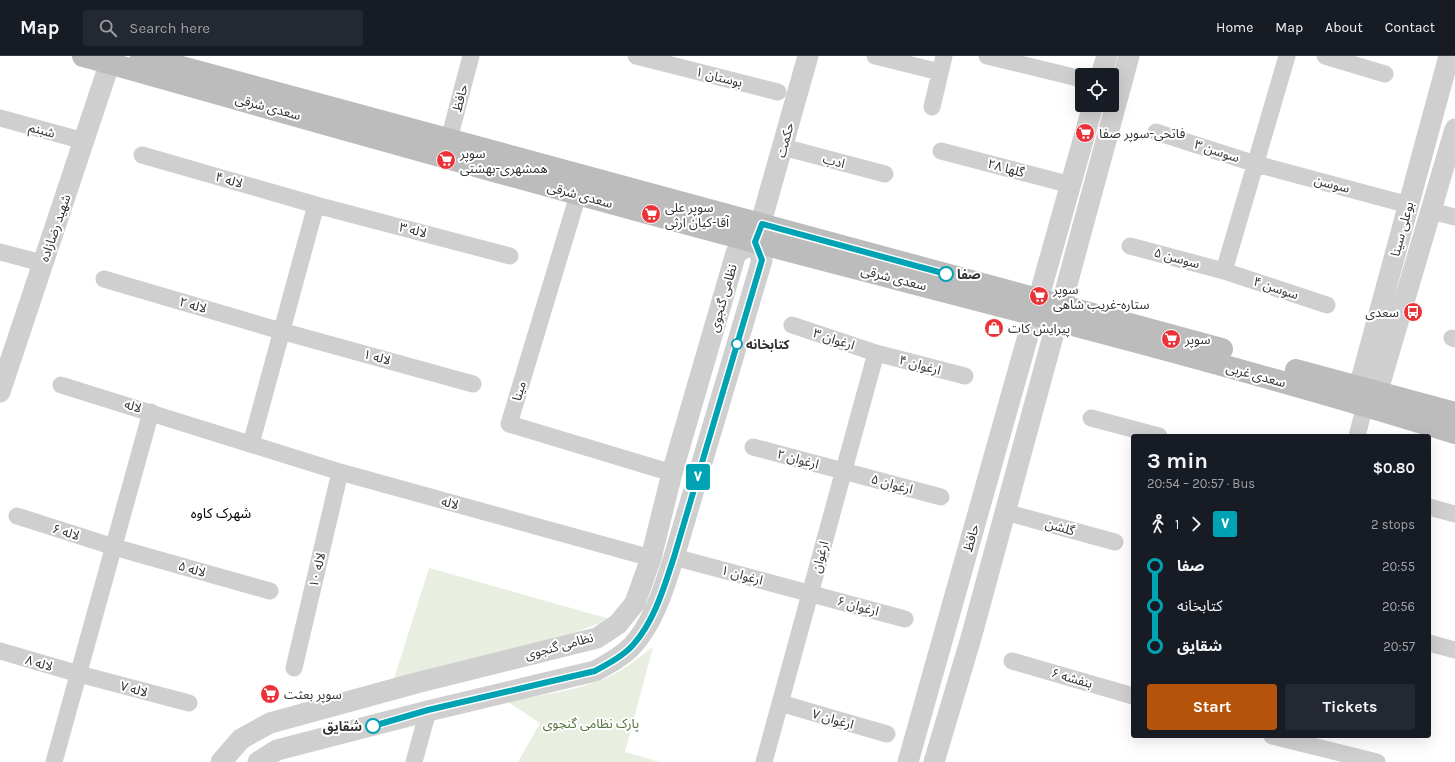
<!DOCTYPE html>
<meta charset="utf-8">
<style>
:root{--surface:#171b24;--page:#242831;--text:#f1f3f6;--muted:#9ea1a6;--line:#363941;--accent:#b45309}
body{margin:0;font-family:Karla,"Noto Sans Arabic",sans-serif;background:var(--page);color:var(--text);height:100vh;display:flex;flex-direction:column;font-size:15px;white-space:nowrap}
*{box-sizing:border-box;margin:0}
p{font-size:13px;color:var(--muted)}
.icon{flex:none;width:22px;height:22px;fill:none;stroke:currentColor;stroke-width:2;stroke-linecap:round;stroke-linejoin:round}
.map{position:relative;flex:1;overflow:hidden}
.drawer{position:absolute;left:1131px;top:378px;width:300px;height:304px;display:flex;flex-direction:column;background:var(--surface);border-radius:4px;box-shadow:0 4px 16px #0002}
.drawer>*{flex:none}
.badge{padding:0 8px;border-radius:3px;font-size:14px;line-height:26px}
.buttons{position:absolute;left:1075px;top:12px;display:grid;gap:8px}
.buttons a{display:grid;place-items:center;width:44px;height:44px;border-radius:4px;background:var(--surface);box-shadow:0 4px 16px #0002;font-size:20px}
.map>.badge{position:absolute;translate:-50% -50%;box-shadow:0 0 0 2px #fff}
.legs{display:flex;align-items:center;gap:6px;height:44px;padding:0 16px;font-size:13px}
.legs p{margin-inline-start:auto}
.summary{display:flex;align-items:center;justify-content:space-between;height:68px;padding:0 16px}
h1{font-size:22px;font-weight:700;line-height:30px}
.button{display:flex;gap:8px;margin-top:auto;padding:8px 16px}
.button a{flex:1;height:46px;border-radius:4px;background:var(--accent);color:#fff;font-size:16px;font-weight:700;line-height:46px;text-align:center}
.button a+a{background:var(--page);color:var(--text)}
ul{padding:0 16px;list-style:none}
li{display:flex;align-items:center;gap:14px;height:40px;font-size:15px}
li i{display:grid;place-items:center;width:6px;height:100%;margin:0 5px;background:currentColor}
li i::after{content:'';width:10px;height:10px;margin:-5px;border:3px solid;border-radius:50%;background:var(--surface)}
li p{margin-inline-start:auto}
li:first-child i{background:linear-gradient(#0000 50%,currentColor 0)}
li:last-child i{background:linear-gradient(currentColor 50%,#0000 0)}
header{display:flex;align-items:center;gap:24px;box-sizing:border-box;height:56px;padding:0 20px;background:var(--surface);border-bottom:1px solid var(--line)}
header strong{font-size:19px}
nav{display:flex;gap:22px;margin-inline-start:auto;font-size:14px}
.search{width:280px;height:36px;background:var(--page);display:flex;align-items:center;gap:10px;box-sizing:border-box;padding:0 14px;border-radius:4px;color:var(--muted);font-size:15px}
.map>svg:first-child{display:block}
.green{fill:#e8efe0}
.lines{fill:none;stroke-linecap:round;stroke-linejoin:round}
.minor{stroke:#cfcfcf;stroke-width:17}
.tertiary{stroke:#cfcfcf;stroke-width:21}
.secondary{stroke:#bcbcbc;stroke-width:22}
.line-1-casing{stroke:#fff;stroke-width:9}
.line-1{stroke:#00a3b4;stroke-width:6}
.stop-1-dot{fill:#fff;stroke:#00a3b4;stroke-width:2}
.labels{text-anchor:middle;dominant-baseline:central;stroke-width:4;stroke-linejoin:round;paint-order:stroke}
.street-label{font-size:13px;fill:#323232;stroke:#fff}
.poi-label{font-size:13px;fill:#323232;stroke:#fff;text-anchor:start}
.stop-label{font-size:13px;font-weight:bold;fill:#323232;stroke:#fff;text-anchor:start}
.park-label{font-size:13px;fill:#53703d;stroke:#fff}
.neighbourhood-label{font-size:14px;fill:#000;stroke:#fff}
</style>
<header>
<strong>Map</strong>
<div class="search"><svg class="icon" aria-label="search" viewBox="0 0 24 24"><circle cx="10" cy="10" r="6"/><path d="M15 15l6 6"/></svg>Search here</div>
<nav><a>Home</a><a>Map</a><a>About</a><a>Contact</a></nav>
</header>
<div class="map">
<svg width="1455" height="706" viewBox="0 0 1455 706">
<rect width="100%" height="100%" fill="#fff"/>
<path class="green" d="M429 512 610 563 566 580 393 626Z
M653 591 625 696 660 706H518L540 667 506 645C538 640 574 635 604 623 622 616 638 602 653 591Z"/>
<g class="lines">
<path class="minor" d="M636 0 778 36
M875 0 940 16
M987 0 1082 23
M1325 0 1385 18
M932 51 944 0
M0 62 84 85
M1156 76 1256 108 1409 149
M449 83 471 0
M783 91 885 118
M941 95 1071 129
M142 99 316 149 510 200
M578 139 509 368 672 417
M1431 155 1455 161
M1130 190 1224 215 1327 249
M0 196 42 207
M1224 215 1287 0
M104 223 281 275 473 328
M792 269 876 297 965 320
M1452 282 1455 283
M61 329 340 416 651 502
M1091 362 1159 380
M1357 380 1365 349
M251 388 316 149
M753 391 941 441
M1429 451 1455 458
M1005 456 1115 486
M17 460 114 491 270 535
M674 501 905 563
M1429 587 1455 594
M0 595 79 618 189 647
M1012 605 1133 640
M294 612 340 416
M780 647 887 678
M1272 680 1377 706
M54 706 151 356
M414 706 428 655
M764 706 876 297"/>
<path class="tertiary" d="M1101 19 1107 0
M756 184 808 0
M0 336 112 0
M1355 346 1449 0
M1373 351 1455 73
M221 706 241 683 270 667 420 626 597 582 618 568 635 547 651 502 672 417 736 197 755 186
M258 706 277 694 428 655 595 615C608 608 623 600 633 589 655 564 664 531 674 501L762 204 755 186
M908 706 1093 49
M934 706 971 582 1129 0"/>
<path class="secondary" d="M83 0C305 62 528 126 751 185 986 247 1223 305 1455 377
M141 0 1222 293
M1296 314 1455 357"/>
</g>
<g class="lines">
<defs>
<path id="line-1" d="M373 670 428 654 595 615C608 608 623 600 633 589 655 564 664 531 674 501L762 204 755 186 762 168 946 218"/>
</defs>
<use href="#line-1" class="line-1-casing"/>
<use href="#line-1" class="line-1"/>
</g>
<defs>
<symbol id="supermarket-disc" viewBox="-11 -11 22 22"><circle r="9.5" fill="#eb3239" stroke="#fff"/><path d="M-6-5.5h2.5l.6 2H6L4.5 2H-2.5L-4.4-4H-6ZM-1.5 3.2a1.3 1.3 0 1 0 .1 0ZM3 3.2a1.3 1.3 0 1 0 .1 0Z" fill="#fff"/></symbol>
<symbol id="bus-disc" viewBox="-11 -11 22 22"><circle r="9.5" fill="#eb3239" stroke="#fff"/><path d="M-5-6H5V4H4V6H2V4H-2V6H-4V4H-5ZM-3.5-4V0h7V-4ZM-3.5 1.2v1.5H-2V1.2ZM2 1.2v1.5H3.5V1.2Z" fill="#fff"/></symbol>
<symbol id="shop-disc" viewBox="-11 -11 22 22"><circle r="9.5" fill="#eb3239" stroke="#fff"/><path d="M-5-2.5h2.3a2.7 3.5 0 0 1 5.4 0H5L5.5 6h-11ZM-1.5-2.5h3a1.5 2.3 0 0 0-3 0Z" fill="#fff"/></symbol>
</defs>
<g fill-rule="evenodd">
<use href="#supermarket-disc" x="1074" y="66" width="22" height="22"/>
<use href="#supermarket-disc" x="435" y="93" width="22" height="22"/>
<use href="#supermarket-disc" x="640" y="147" width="22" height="22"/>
<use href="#supermarket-disc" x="1028" y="229" width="22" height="22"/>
<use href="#bus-disc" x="1402" y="245" width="22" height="22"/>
<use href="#shop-disc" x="983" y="261" width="22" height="22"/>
<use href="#supermarket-disc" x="1160" y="272" width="22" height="22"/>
<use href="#supermarket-disc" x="259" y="627" width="22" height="22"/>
</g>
<g class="stop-1-dot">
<circle cx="946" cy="218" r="7"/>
<circle cx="737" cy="288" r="5"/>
<circle cx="373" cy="670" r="7"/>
</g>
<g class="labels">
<g class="street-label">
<text transform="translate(719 21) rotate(14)">بوستان ۱</text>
<text transform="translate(460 42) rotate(-75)">حافظ</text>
<text transform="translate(268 51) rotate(15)">سعدی شرقی</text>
<text transform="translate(42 74) rotate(15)">شبنم</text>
<text transform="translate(785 84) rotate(-75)">حکمت</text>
<text transform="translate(1217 95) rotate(18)">سوسن ۳</text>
<text transform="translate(834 105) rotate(15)">ادب</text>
<text transform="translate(1006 112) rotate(15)">گلها ۲۸</text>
<text transform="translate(229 124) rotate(16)">لاله ۴</text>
<text transform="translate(1332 128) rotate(15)">سوسن</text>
<text transform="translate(580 139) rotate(15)">سعدی شرقی</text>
<text transform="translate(55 172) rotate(-71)">شهید رضازاده</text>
<text transform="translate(1402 173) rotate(-75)">بوعلی سینا</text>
<text transform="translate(413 174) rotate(14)">لاله ۳</text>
<text transform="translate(1177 202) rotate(15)">سوسن ۵</text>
<text transform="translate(894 222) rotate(14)">سعدی شرقی</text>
<text transform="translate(1276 232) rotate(18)">سوسن ۴</text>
<text transform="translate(723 242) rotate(-74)">نظامی گنجوی</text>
<text transform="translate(193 249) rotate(16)">لاله ۲</text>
<text transform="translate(834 283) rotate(18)">ارغوان ۳</text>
<text transform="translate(377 301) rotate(15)">لاله ۱</text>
<text transform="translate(920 309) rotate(15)">ارغوان ۴</text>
<text transform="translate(1256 319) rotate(15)">سعدی غربی</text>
<text transform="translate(519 335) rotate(-74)">مینا</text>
<text transform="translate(133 350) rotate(17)">لاله</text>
<text transform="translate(798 403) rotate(15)">ارغوان ۲</text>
<text transform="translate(892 428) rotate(15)">ارغوان ۵</text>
<text transform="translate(450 447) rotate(15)">لاله</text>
<text transform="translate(1060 471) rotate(16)">گلشن</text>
<text transform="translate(66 476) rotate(17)">لاله ۶</text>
<text transform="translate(971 482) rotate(-74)">حافظ</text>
<text transform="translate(820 501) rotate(-75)">ارغوان</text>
<text transform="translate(192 513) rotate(16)">لاله ۵</text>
<text transform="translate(317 514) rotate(-77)">لاله ۱۰</text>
<text transform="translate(742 519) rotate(15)">ارغوان ۱</text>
<text transform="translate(858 550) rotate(15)">ارغوان ۶</text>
<text transform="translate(559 590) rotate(-15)">نظامی گنجوی</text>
<text transform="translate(39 607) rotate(16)">لاله ۸</text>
<text transform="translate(1072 622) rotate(16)">بنفشه ۶</text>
<text transform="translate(134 633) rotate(15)">لاله ۷</text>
<text transform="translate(833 663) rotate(16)">ارغوان ۷</text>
</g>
<g class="poi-label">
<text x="1099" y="77">فاتحی-سوپر صفا</text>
<text x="460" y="97">سوپر<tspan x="460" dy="15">همشهری-بهشتی</tspan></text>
<text x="665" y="151">سوپر علی<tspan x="665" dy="15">آقا-کیان ارثی</tspan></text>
<text x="1053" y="233">سوپر<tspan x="1053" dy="15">ستاره-غریب شاهی</tspan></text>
<text x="1399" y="256" text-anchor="end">سعدی</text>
<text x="1008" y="272">پیرایش کات</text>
<text x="1185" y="283">سوپر</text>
<text x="284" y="638">سوپر بعثت</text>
</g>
<g class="stop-label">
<text x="957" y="218">صفا</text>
<text x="746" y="288">کتابخانه</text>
<text x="362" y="670" text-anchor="end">شقایق</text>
</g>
<g class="park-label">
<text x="591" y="667">پارک نظامی گنجوی</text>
</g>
<g class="neighbourhood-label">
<text x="221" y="457">شهرک کاوه</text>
</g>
</g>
</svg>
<div class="buttons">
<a><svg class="icon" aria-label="locate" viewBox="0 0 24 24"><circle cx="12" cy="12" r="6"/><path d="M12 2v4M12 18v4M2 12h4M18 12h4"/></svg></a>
</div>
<b class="badge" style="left:698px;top:421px;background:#00a3b4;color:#fff">۷</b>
<section class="drawer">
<div class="summary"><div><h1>3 min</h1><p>20:54 – 20:57 · Bus</p></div><b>$0.80</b></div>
<div class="legs"><svg class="icon" aria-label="walk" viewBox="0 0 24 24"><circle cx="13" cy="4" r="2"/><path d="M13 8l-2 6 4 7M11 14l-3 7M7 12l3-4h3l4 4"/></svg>1<svg class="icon" aria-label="forward" viewBox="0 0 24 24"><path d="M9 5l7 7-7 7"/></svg><b class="badge" style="background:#00a3b4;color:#fff">۷</b><p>2 stops</p></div>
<ul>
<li><i style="color:#00a3b4"></i><b>صفا</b><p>20:55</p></li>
<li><i style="color:#00a3b4"></i><span>کتابخانه</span><p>20:56</p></li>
<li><i style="color:#00a3b4"></i><b>شقایق</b><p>20:57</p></li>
</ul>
<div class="button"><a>Start</a><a>Tickets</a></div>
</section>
</div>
